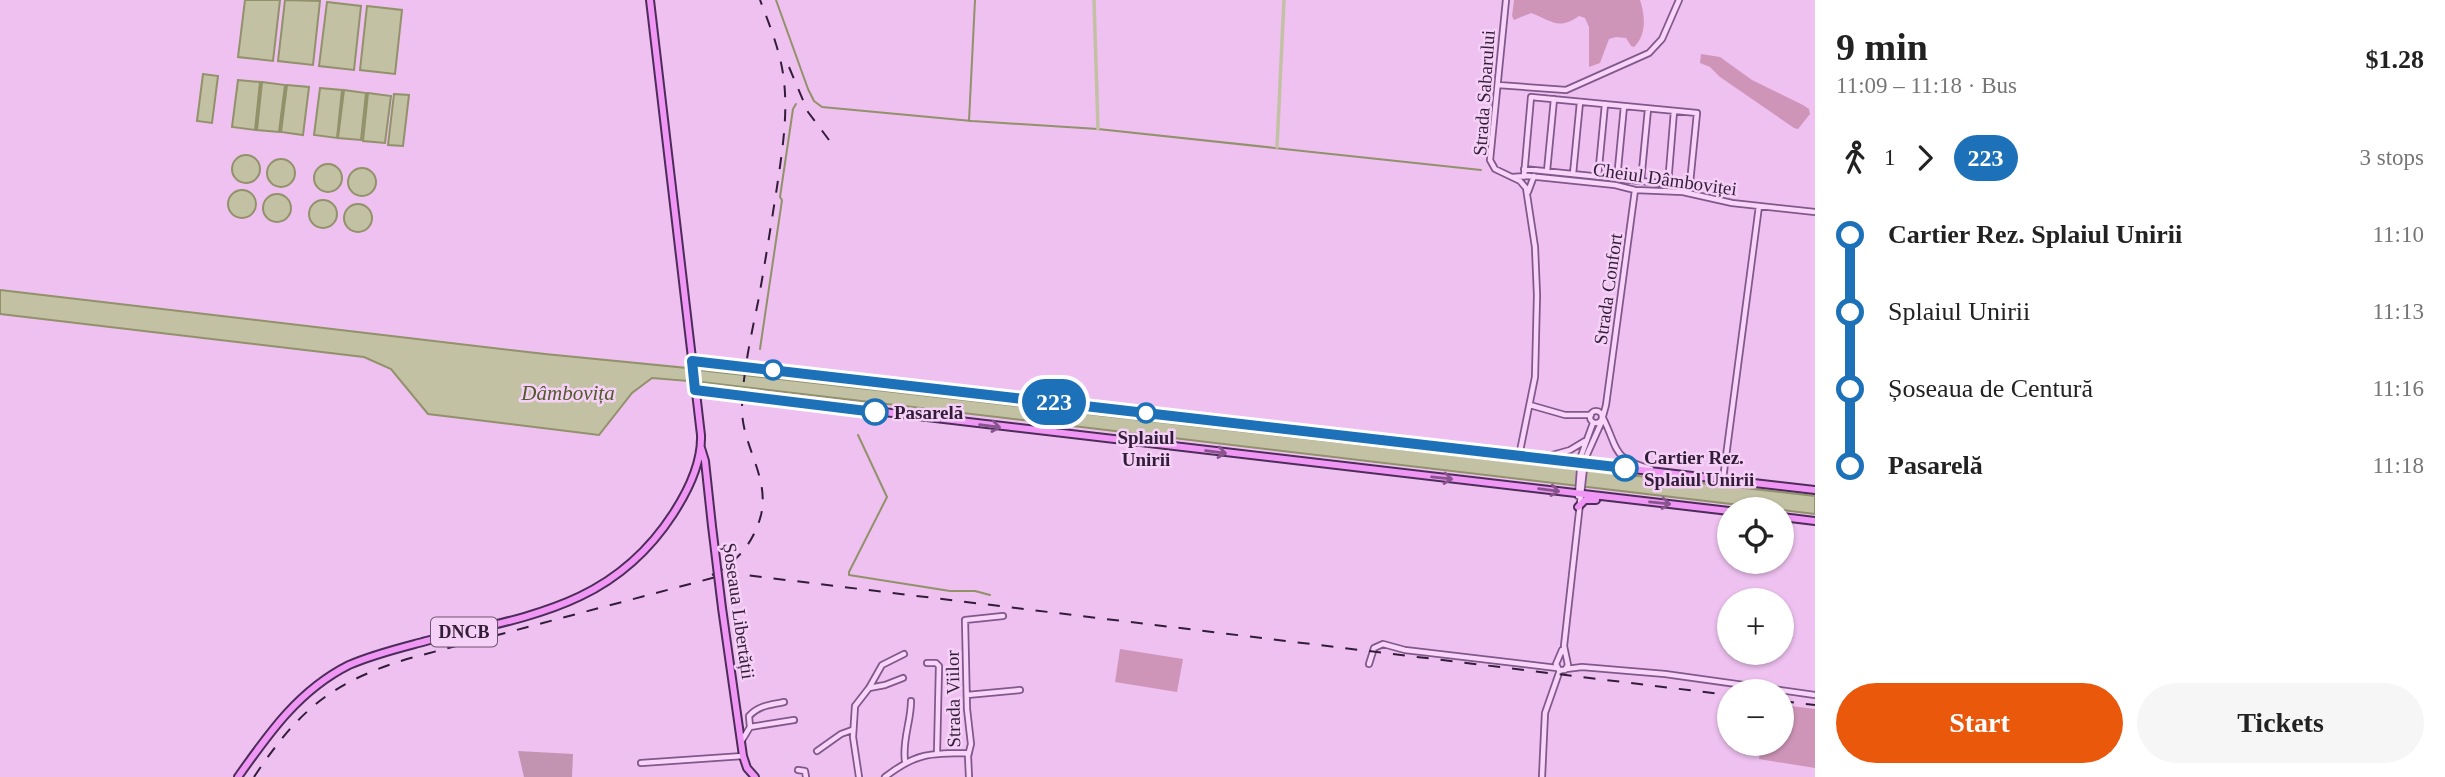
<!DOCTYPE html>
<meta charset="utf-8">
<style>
:root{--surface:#fff;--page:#f6f6f6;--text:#222;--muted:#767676;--accent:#ea580c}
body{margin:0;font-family:"Times New Roman",serif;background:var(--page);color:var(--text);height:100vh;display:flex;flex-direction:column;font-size:26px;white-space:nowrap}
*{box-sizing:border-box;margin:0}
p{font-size:23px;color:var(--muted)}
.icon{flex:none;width:38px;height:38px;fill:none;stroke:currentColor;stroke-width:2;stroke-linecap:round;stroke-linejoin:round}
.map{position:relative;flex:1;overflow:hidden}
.drawer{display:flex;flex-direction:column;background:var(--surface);width:630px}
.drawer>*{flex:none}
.badge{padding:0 14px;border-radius:23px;font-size:24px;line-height:46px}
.controls{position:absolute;left:1717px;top:497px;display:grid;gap:14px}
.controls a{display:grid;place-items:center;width:77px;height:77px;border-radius:50%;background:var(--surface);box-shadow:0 2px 5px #0004;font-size:35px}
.map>.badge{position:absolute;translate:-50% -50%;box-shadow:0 0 0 4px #fff}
.legs{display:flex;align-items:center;gap:10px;height:77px;padding:0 21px;font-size:23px}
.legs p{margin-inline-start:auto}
.summary{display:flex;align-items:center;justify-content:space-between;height:119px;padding:0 21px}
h1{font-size:38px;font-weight:600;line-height:52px}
.primary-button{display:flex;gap:14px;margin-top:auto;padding:14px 21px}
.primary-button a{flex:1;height:80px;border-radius:42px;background:var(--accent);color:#fff;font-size:28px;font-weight:600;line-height:80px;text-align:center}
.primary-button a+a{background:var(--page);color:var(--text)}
ul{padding:0 21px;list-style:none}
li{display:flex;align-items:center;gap:24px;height:77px;font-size:26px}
li i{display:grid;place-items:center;width:10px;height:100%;margin:0 9px;background:currentColor}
li i::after{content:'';width:18px;height:18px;margin:-9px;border:5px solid;border-radius:50%;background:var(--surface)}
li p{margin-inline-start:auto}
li:first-child i{background:linear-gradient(#0000 50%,currentColor 0)}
li:last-child i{background:linear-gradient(currentColor 50%,#0000 0)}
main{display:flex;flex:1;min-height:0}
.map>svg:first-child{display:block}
.green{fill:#cf95b9}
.cemetery{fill:#c394b1}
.water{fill:#c2c1a4;stroke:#91916a;stroke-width:2}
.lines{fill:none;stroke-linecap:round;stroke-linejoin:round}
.stream{stroke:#91916a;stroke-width:2}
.canal{stroke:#c2c1a4;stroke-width:3.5}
.minor-casing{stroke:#80588b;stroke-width:8}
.major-casing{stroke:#4c2c58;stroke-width:10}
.minor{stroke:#f9d5fa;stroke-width:4.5}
.major{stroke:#f097f5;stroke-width:6}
.rail{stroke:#321d39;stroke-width:2;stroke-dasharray:12 12;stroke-linecap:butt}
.major-bridge-casing{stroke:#4c2c58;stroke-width:10;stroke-linecap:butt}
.major-bridge{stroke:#f097f5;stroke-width:6}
.oneway{stroke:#88548e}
.line-1-casing{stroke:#fff;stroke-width:16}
.line-1{stroke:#1d71b8;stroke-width:10}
.stop-1-dot{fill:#fff;stroke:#1d71b8;stroke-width:3.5}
.labels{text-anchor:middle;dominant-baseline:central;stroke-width:5;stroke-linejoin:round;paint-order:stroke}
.shield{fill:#f6d1f7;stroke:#6d5372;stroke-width:2}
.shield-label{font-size:18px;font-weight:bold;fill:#321d39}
.street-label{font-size:19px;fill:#321d39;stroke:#f6d1f7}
.stop-label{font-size:19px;font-weight:bold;fill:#321d39;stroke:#f6d1f7;text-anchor:start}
.water-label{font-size:21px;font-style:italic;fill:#515a2b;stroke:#f6d1f7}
</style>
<main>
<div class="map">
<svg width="1815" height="777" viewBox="0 0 1815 777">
<rect width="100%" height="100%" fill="#eec1f0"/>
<path class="green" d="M1514 0H1640C1645 15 1647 35 1634 47L1631 46 1626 38 1616 37 1609 39 1600 63 1589 67V27L1585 18 1579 16C1558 31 1551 20 1531 13L1514 20 1512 16Z
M1701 54 1720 57 1752 80 1803 105 1809 109 1810 114 1798 129 1794 128 1720 77 1710 67 1700 63Z
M1120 649 1183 659 1177 692 1115 682Z
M1782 705 1815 709V768L1759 759 1761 744H1782Z"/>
<path class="cemetery" d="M518 751 573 754 572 777H524Z"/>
<path class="water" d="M245 0H280L273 61 238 57Z
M285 0 320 1 313 65 278 61Z
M327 2 361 6 354 70 319 66Z
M367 6 402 10 395 74 360 70Z
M203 74 218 76 212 123 197 121Z
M238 80 260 82 255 130 232 127Z
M262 82 285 85 279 132 257 130Z
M287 85 309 87 303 135 281 132Z
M320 88 342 90 337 138 314 135Z
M344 90 366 93 361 140 338 138Z
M368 93 391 96 385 143 363 141Z
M394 94 409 95 403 146 388 145Z
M232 169a14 14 0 1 1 28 0a14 14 0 1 1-28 0Z
M267 173a14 14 0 1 1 28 0a14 14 0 1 1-28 0Z
M314 178a14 14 0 1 1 28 0a14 14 0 1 1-28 0Z
M348 182a14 14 0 1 1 28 0a14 14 0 1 1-28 0Z
M228 204a14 14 0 1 1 28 0a14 14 0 1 1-28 0Z
M263 208a14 14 0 1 1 28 0a14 14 0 1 1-28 0Z
M309 214a14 14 0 1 1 28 0a14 14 0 1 1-28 0Z
M344 218a14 14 0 1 1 28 0a14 14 0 1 1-28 0Z
M0 290 545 354 687 368 688 381 652 378 632 393 599 435 428 414 391 369 364 357 0 314Z
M699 370 1815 496V514L701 382Z"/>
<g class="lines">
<path class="stream" d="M776 0 808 89 814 101 822 107 972 121 1098 129 1481 170
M969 121 975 0
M760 349 782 200 780 197 793 109 796 104
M858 435 887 497 849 572V575L950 591H975L990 595"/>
<path class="canal" d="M1094 0 1098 129
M1277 147 1284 0"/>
<defs>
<path id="minor" d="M1506 0 1490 160 1495 169 1520 181 1526 188 1535 247 1537 295 1535 377 1519 456
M1498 85 1566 90 1649 53 1662 39 1679 0
M1524 169 1689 186
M1547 171 1554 99
M1573 174 1580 102
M1524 176 1531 97 1697 113 1689 193
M1512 177 1528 176 1615 185 1635 190 1683 192 1732 203 1815 212
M1598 177 1605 104
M1617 179 1624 106
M1641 181 1648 109
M1668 184 1674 111
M1528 192 1534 176
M1530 405 1565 415H1591
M1590 417a6 6 0 1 1 12 0a6 6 0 1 1-12 0Z
M1603 416 1606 405 1635 190
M1603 418C1619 450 1611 458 1651 469
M1545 457 1570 450 1585 441
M1723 479 1759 206
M1578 496 1581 456 1593 423
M927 663H936L939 666 937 753
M1369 664 1374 648 1383 644 1405 650 1557 668
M1566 669 1582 667 1665 674 1815 695
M1559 670 1556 664 1562 650
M869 688 885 685 903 678
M967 695 1020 690
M750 727 794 720
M741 742 750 727 749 716C759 705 771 705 784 702
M817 751 841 734 852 730
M905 761C902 740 911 722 911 701
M641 763 743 756
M798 770 805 771 806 777
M859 777 853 737 855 706 869 688 882 665 904 654
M885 777C916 753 930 753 969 753
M969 777 968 756 971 744 967 709 965 620 1003 616
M1542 777 1545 713 1560 670H1565L1568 665 1564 646 1585 459 1602 421"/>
<path id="major" d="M692 361 1815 490
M695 390 1729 511
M701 448 705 461 712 526
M1578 507 1585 500H1596
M1782 517 1815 521
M722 608 743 756 747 768 755 777
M238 777C269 733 299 690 349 665 374 654 400 648 426 641 526 616 612 608 673 514 688 491 702 463 701 435L650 0"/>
</defs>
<use href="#minor" class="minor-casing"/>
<use href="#major" class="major-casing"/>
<use href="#minor" class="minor"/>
<use href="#major" class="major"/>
<path class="rail" d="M789 67 808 112 829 140
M712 575C737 563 754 542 761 515 770 476 741 445 742 407 743 372 751 336 758 302 765 264 771 225 777 187 782 152 788 117 784 81 781 53 770 26 760 0
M1782 701 1815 705
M254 777C298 711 330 683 407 659L720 576 737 574 1729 695"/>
<defs>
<path id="major-bridge" d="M712 526 722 608"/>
</defs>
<use href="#major-bridge" class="major-bridge-casing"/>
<use href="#major-bridge" class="major-bridge"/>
</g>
<defs><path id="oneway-shaft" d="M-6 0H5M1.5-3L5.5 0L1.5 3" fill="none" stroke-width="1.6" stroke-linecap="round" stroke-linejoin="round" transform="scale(1.75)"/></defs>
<g class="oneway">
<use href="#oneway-shaft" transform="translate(990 426) rotate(7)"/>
<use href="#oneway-shaft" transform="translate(1216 452) rotate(7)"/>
<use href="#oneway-shaft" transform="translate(1442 478) rotate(6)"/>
<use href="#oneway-shaft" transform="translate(1549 490) rotate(7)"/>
<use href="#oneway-shaft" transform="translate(1660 503) rotate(6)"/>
</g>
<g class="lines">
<defs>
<path id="line-1" d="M875 412 695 390 692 361 1625 468"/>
</defs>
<use href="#line-1" class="line-1-casing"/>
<use href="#line-1" class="line-1"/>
</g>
<g class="stop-1-dot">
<circle cx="773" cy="370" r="9"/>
<circle cx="875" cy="412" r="12"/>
<circle cx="1146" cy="413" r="9"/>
<circle cx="1625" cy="468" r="12"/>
</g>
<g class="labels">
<rect class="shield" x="431" y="617.5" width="66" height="29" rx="5"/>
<g class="shield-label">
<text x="464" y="632">DNCB</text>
</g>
<g class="street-label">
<text transform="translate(1484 93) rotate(-86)">Strada Sabarului</text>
<text transform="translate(1665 179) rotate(8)">Cheiul Dâmboviței</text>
<text transform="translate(1608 289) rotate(-82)">Strada Confort</text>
<text transform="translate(739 611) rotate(82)">Șoseaua Libertății</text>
<text transform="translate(953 699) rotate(-91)">Strada Viilor</text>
</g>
<g class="stop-label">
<text x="894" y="412">Pasarelă</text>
<text x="1146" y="437" text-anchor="middle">Splaiul<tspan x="1146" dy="22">Unirii</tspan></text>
<text x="1644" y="457">Cartier Rez.<tspan x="1644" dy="22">Splaiul Unirii</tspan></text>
</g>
<g class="water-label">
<text x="568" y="393">Dâmbovița</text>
</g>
</g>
</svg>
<div class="controls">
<a><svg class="icon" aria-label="locate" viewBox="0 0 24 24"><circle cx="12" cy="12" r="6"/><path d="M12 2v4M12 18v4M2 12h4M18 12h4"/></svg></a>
<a>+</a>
<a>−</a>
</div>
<b class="badge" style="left:1054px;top:402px;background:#1d71b8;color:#fff">223</b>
</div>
<section class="drawer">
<div class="summary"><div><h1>9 min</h1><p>11:09 – 11:18 · Bus</p></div><b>$1.28</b></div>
<div class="legs"><svg class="icon" aria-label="walk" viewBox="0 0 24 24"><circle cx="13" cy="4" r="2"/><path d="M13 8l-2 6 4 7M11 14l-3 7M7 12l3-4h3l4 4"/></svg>1<svg class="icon" aria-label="forward" viewBox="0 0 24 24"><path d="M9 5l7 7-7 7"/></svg><b class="badge" style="background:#1d71b8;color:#fff">223</b><p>3 stops</p></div>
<ul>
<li><i style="color:#1d71b8"></i><b>Cartier Rez. Splaiul Unirii</b><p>11:10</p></li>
<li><i style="color:#1d71b8"></i><span>Splaiul Unirii</span><p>11:13</p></li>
<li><i style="color:#1d71b8"></i><span>Șoseaua de Centură</span><p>11:16</p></li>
<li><i style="color:#1d71b8"></i><b>Pasarelă</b><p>11:18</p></li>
</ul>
<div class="primary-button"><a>Start</a><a>Tickets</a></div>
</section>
</main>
